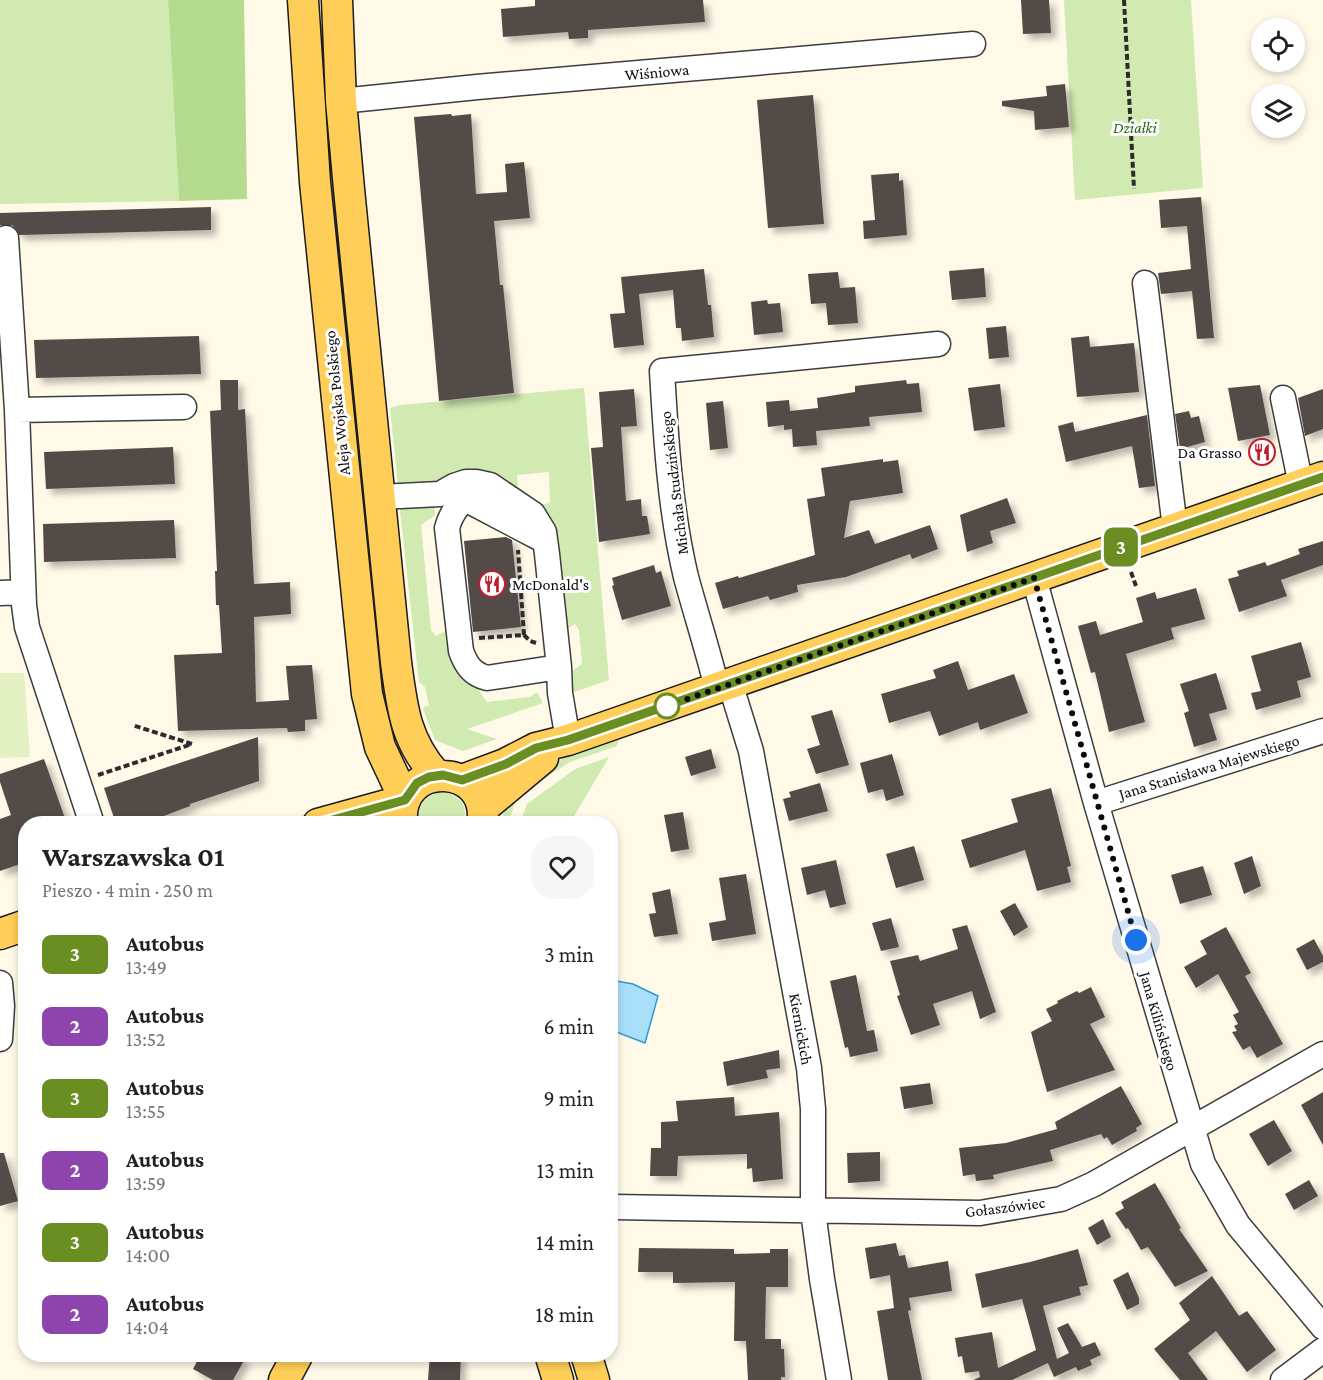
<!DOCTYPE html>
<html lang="pl">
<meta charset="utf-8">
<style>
:root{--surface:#fff;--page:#f6f6f6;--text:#222;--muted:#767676}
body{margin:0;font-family:"Crimson Pro",serif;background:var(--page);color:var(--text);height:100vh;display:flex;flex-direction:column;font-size:22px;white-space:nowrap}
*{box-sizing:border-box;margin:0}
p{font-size:20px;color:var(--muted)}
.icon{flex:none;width:33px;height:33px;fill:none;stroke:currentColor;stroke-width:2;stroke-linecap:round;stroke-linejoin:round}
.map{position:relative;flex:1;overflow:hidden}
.drawer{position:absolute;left:18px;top:816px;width:600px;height:546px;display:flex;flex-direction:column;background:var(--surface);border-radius:24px;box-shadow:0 3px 9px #0003}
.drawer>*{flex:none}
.badge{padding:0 12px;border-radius:9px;font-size:21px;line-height:39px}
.buttons{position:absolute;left:1251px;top:18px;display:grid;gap:12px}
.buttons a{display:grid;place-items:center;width:54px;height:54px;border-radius:50%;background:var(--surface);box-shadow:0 3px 9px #0003;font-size:30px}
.you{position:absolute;width:30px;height:30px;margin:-15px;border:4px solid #fff;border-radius:50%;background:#1a73e8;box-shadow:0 0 0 9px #1a73e833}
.map>.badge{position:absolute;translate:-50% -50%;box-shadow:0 0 0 3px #fff}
.round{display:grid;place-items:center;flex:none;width:63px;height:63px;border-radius:24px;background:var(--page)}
.head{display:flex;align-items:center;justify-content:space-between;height:102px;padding:0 24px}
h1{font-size:28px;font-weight:700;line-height:45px}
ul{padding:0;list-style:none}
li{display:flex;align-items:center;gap:18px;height:72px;padding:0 24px}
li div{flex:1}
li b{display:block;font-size:22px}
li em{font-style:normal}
li .badge{min-width:66px;font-weight:700;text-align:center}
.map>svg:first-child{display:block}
.green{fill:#d1eab1}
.forest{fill:#b5db8f}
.pitch{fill:#e3f1c3}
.water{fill:#aadff9;stroke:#2e99d3;stroke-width:1.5}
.building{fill:#534b46;filter:url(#shadow)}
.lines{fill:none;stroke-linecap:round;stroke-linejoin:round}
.minor-casing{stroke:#3d3d3d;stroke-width:27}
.major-casing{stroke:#1b1b1b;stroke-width:33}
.path{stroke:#2c2c2c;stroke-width:4;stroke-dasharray:6 3;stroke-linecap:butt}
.minor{stroke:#fff;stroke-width:24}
.major{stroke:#ffce58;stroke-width:30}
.line-casing{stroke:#fff;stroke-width:14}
.line{stroke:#6b8e23;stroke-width:9}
.walk{stroke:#0a0a0a;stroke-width:6;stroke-dasharray:0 10.8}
.stop-dot{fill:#fff;stroke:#6b8e23;stroke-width:3}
.labels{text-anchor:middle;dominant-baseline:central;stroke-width:6;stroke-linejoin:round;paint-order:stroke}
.street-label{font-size:16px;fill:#0a0a0a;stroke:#fff}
.park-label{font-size:16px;font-style:italic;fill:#2c6419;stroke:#fff}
.poi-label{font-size:16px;fill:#0a0a0a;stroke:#fff;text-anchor:end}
</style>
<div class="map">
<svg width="1323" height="1380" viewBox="0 0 1323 1380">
<defs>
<filter id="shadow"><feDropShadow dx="5.5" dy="5.5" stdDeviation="3" flood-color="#0004"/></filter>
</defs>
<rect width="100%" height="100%" fill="#fff9e8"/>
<path class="green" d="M0 0H168L179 201 0 204Z
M1064 0H1191L1203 188 1075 200Z
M584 388 609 680 568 694V674L582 664 579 630 575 624 562 632 547 514 541 505 550 503 549 472 517 475 518 491 444 482 398 485 390 408 400 405Z
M431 504 435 510V515L421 525 431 630 436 636 447 630 452 664 458 675 475 685 487 702 530 697 537 692 543 703 467 729 497 739 463 751 435 740 423 709 425 706H429L425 687 419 682 400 510 404 507Z
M619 739 617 746 570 762 531 787 552 765 564 758Z
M609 757 570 823H520L527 804 575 769Z
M440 792C458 793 469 805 464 823H420C416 808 424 796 440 792Z
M516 798 509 823 502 824 505 805Z"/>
<path class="forest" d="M168 0H244L247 199 179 201Z"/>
<path class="pitch" d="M0 673H24L30 757 0 758Z"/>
<path class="water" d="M611 980 633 984 658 996 645 1043 611 1030Z"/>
<path class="building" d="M535 0H703L705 22 588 30V38L569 39 568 32 503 37 501 9 535 6Z
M1021 0H1049L1051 33 1023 34Z
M1065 84 1069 127 1035 130 1034 111 1002 106V101L1047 96 1046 86Z
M813 95 824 224 768 228 757 100Z
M451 114 452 116 471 114 476 194 507 192 505 164 524 162 530 218 494 221 500 285H503L514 393 439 401 414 117Z
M899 173V181L903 180 907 235 864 239 863 221 875 220 871 175Z
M1201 197 1214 338 1197 339 1192 291 1161 294 1158 273 1191 269 1187 226 1161 228 1159 200Z
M211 207V230L19 235 17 230 12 225H0V213Z
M984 268 986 297 952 300 949 271Z
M704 269 708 305H711L714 337 682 341 681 328H676L673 290 639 294 644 345 614 348 610 314 625 313 621 277Z
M838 272 840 288 855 287 858 323 828 325 826 303 811 304 808 274Z
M767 300 768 304 780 303 783 332 754 335 751 302Z
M1006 326 1009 357 989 359 986 328Z
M199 336 201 374 36 378 34 340Z
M1089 336 1090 347 1134 343 1139 392 1077 397 1071 338Z
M220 380H238V410L245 409 254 584 290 582 291 614 254 617 256 702 289 700 286 666 312 665 317 719 305 720V731L288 732 287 728 178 731 174 655 222 653 219 605H216L215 571H217L210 411 221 410Z
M906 380 907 384 919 383 922 412 869 417 870 426 816 431 817 445 793 447 792 429 784 430V425L768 427 766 402 789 400 790 411 818 408 817 398 855 392V386Z
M1000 384 1005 427 974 431 968 388Z
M1260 385 1270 435 1238 441 1228 388Z
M634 389 637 426 621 427 626 501 641 499 642 516H647L650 534 599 542 591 448 603 447 599 392Z
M1323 389V429L1305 436 1298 398Z
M723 401 728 448 710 450 706 403Z
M1189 411 1191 418 1199 416 1205 442 1180 449 1175 414Z
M1147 415 1155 486 1139 488 1132 446 1066 462 1058 426 1073 422 1075 432Z
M173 447 175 484 46 489 44 452Z
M883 459V462L898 460 903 493 850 501 844 538 869 530 875 544 930 525 938 549 912 559 910 554 846 577 797 585 798 592 770 600 768 596 723 609 715 583 738 576 739 578 815 555 807 499 825 496 821 468Z
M1007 498 1016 523 990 531 993 543 967 552 960 515Z
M174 520 176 558 44 562 43 524Z
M506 537 512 540 521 627 473 632 464 541Z
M1323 541V565L1281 580 1287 596 1239 612 1228 579 1239 576 1237 571 1265 562 1267 566 1300 554 1298 549Z
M654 565 656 573 661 571 671 606 622 620 612 586 614 585 612 578Z
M1196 588 1205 619 1171 628 1174 639 1126 654 1145 722 1109 732 1095 672 1091 673 1078 626 1096 621 1100 635 1143 622 1136 598 1155 592 1157 599Z
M1301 642 1311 677 1297 681 1301 697 1256 710 1251 693 1261 691 1251 656Z
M958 661 968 690 1014 674 1028 713 980 730 978 722 939 736 930 711 889 723 881 694 936 678 933 670Z
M1216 673 1227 709 1209 714 1217 740 1194 747 1184 713 1189 711 1180 684Z
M832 710 849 765 816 774 807 749 820 745 811 716Z
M258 737 259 781 190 804V806L143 824H116L104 788Z
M711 749 716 768 691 776 685 757Z
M892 754 904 795 886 801 883 789 868 793 860 763Z
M44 759 67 824H26V862L0 871V819L11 815 0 782V774Z
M820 783 828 811 789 821 783 799 791 797 789 792Z
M1051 788 1071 866 1067 867 1071 882 1037 891 1025 850 970 868 961 840 1018 822 1011 799Z
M683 812 689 849 671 852 664 815Z
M914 846 924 880 896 888 886 854Z
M1252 856 1261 886 1244 894 1234 863Z
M836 860 846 904 830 908 825 890 807 895 801 868Z
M1203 866 1212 895 1180 904 1171 875Z
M746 874 756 934 712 941 709 923 726 920 719 878Z
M670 889 678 934 654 937 649 914 656 913 652 893Z
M1015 903 1028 927 1014 936 1000 911Z
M891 918 899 947 881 951 872 923Z
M967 925 996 1012 980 1019 972 991 933 1004 940 1025 911 1035 897 996 900 995 890 961 918 955 920 961 958 949 952 929Z
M1226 927 1251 973 1245 976 1283 1044 1257 1058 1250 1046 1243 1050 1232 1032 1237 1031 1234 1026 1238 1024 1233 1015 1239 1012 1218 974 1196 988 1184 967 1207 954 1200 941Z
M1314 939 1323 956V962L1307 970 1296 949Z
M856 975 867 1031 874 1030 878 1051 850 1057 848 1047 845 1048 830 981Z
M1091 987 1105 1017 1090 1024 1115 1070 1047 1092 1031 1032 1052 1021 1046 1009 1058 1003 1057 1001 1077 991 1079 993Z
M779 1050 780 1068 766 1070 768 1078 727 1086 723 1062Z
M930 1083 933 1104 904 1109 900 1087Z
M1121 1086 1142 1124 1136 1128 1137 1131 1112 1145 1107 1137 1104 1139 1101 1134 1050 1150 1053 1161 993 1175 994 1179 976 1181 975 1174 963 1176 959 1148 1006 1143 1057 1129 1055 1122Z
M1323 1092V1145L1301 1105Z
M734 1097 735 1116 779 1112 783 1179 753 1182 752 1168 747 1169V1154L678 1156 677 1176H650L651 1148H661V1122L678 1121 676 1101Z
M1274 1120 1292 1151 1268 1166 1249 1134Z
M880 1152V1181L848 1183 847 1153Z
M0 1153H4L18 1201 0 1206Z
M1309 1180 1318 1196 1294 1210 1285 1194Z
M1155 1183 1181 1228 1179 1229 1208 1271 1175 1287 1148 1247 1141 1250 1128 1228 1126 1229 1115 1213 1124 1208 1121 1202Z
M1103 1219 1111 1237 1097 1245 1088 1228Z
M896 1243 899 1256 905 1255 908 1268 948 1261 952 1291 909 1298 911 1310 908 1311 922 1380H888L877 1311 894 1308 890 1275 870 1279 865 1248Z
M639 1248 734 1249V1254L770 1253V1249H788V1287H766L765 1339H781V1349H784L785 1377H781V1380H748L746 1341H734L735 1282 673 1283V1272H638Z
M1078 1249 1088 1285 1079 1287 1081 1295 1043 1306 1057 1359 1069 1353 1057 1328 1068 1323 1082 1347 1095 1342 1101 1355 1090 1360 1092 1365 1078 1371 1076 1367 1054 1377 1048 1363 1012 1380H973L980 1377 979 1371 965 1373 962 1356 958 1357 955 1338 992 1332 998 1368 1036 1350 1022 1299 982 1308 975 1274 1030 1262Z
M1128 1272 1139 1298V1304L1127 1310 1113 1280Z
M1212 1276 1239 1316 1247 1311 1276 1350 1247 1372 1216 1331 1188 1353 1208 1380H1180L1154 1349 1190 1320 1179 1303Z
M201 1354H236L245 1359 233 1380H213L193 1369Z
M430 1354H461L460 1380H428Z"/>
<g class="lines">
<defs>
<path id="minor" d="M341 101 477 87 973 44
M6 238 17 410 24 605 27 627 92 824
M1145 283 1175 528
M1283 398 1301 485
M17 410 184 407
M481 483C467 496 452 508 447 528L461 651C466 665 472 674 487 678L559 667
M380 497 440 494 454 486 466 482H476L490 485 533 514 544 532 547 554 559 667 560 693 568 740
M465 499 545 541
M1034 578 1096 803 1203 1164 1238 1225 1323 1327
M0 593 23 592
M730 683 751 751 809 1068 813 1109V1211L822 1279 839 1380
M717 688C708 651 696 614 686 577 670 510 666 440 662 371L938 344
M1096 803 1323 731
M0 983 2 1006 0 1014
M0 1039 2 1006
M613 1207 980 1213 1061 1199 1094 1184 1323 1054
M1283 1380 1323 1350"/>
<path id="major" d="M303 0 315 182 367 694 380 747 405 800
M337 0 341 101 349 189 396 662C402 707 405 740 436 775
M462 780 505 764 536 748 568 740 1323 477
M483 808 543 758
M318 824 405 800
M402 824C396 757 493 763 482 824
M0 934 26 925
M550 1354 558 1380
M586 1354 594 1380
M284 1380 298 1354"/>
</defs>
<use href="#minor" class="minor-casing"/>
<use href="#major" class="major-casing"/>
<path class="path" d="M1124 0 1134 189
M1131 572 1136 586
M524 635 530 641 536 643
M479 638 524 635 518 550
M98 775 192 744 132 725"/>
<use href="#minor" class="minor"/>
<use href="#major" class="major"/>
</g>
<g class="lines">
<defs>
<path id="line" d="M318 824 405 800 417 783 429 777 443 775 462 780 506 764 536 748 568 740 1323 477"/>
</defs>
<use href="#line" class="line-casing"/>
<use href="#line" class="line"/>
<path class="walk" d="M667 706 1034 578 1136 940"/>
</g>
<defs>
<symbol id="restaurant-ring" viewBox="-11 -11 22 22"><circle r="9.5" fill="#fff" stroke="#bf1e2d" stroke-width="1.5"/><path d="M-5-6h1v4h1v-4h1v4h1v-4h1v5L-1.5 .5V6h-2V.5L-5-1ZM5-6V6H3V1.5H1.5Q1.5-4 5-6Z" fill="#bf1e2d"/></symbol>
</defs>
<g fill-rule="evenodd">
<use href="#restaurant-ring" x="1247" y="437" width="30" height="30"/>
<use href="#restaurant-ring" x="477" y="569" width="30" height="30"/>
</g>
<circle class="stop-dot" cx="667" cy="706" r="12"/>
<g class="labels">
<g class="street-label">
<text transform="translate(657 72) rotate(-5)">Wiśniowa</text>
<text transform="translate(337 403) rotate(-96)">Aleja Wojska Polskiego</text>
<text transform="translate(674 483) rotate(-97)">Michała Studzińskiego</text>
<text transform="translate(1209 767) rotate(-17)">Jana Stanisława Majewskiego</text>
<text transform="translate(1159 1021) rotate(74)">Jana Kilińskiego</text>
<text transform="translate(801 1029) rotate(80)">Kiernickich</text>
<text transform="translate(1005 1207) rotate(-7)">Gołaszówiec</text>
</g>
<g class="park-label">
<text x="1135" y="127">Działki</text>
</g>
<g class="poi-label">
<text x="1242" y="452">Da Grasso</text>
<text x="512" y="584" text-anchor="start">McDonald's</text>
</g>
</g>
</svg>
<div class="buttons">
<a><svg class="icon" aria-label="locate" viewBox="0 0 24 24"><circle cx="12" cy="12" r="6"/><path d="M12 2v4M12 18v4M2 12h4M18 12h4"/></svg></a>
<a><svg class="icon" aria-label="layers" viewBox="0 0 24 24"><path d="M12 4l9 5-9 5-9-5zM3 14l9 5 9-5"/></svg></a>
</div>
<div class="you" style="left:1136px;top:940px"></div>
<b class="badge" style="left:1121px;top:547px;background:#6b8e23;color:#fff">3</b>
<section class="drawer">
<div class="head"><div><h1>Warszawska 01</h1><p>Pieszo · 4 min · 250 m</p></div><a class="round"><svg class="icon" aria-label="heart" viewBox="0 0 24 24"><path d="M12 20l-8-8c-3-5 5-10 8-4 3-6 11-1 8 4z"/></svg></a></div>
<ul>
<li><span class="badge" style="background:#6b8e23;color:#fff">3</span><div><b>Autobus</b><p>13:49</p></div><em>3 min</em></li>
<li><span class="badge" style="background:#8e44ad;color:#fff">2</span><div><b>Autobus</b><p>13:52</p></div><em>6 min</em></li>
<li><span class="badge" style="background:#6b8e23;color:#fff">3</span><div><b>Autobus</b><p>13:55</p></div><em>9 min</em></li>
<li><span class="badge" style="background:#8e44ad;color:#fff">2</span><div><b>Autobus</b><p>13:59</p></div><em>13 min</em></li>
<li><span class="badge" style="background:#6b8e23;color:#fff">3</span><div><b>Autobus</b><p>14:00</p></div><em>14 min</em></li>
<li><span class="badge" style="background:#8e44ad;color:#fff">2</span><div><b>Autobus</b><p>14:04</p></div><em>18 min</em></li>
</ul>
</section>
</div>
